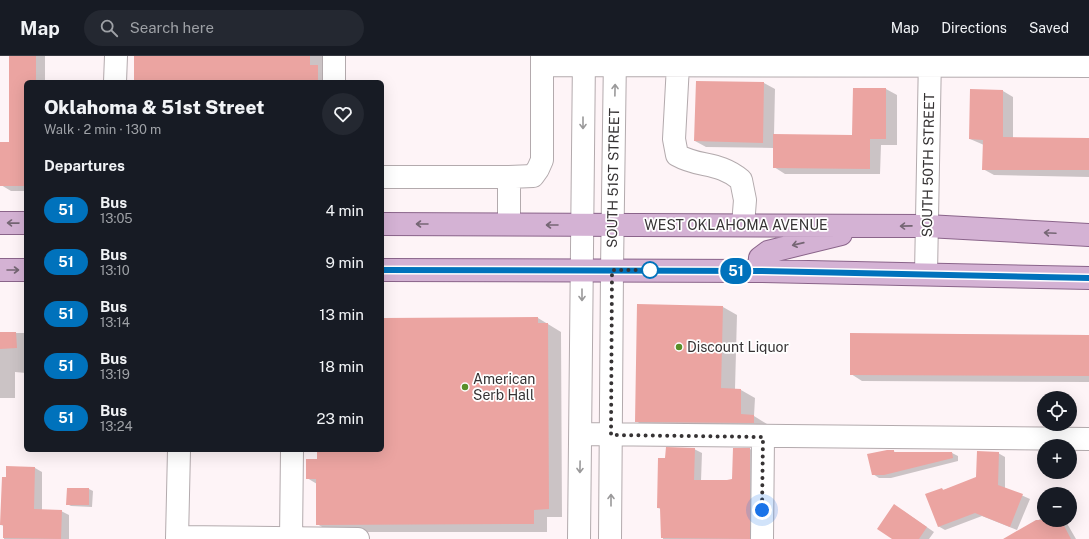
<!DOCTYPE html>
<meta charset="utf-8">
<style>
:root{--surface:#171b24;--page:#242831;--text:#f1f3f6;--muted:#9ea1a6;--line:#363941}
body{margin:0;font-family:"Public Sans",sans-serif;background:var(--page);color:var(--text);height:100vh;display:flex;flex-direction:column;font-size:15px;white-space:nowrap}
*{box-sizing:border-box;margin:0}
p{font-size:13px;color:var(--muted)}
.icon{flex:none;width:22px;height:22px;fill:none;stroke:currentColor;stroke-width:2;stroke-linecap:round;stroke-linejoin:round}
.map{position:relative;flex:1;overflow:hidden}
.panel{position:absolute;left:24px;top:24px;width:360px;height:372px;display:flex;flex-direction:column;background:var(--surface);border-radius:6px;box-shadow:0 4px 16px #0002}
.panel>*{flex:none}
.badge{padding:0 8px;border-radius:13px;font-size:14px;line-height:26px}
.buttons{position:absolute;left:1037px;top:335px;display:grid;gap:8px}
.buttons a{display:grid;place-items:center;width:40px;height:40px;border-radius:50%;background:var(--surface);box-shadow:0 4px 16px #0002;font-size:20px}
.you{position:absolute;width:20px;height:20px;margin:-10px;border:3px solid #fff;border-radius:50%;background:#1a73e8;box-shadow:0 0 0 6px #1a73e833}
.map>.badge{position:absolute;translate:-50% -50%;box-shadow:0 0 0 2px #fff}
h2{padding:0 20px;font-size:15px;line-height:36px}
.round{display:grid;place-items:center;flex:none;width:42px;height:42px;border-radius:21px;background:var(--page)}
.overview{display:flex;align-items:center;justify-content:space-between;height:68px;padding:0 20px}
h1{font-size:19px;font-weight:800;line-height:30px}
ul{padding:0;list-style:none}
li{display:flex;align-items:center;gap:12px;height:52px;padding:0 20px}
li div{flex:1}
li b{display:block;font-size:15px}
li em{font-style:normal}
li .badge{min-width:44px;font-weight:700;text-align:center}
header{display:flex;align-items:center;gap:24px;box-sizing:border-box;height:56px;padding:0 20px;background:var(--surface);border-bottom:1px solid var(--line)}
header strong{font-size:19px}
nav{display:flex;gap:22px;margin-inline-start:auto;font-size:14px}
.search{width:280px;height:36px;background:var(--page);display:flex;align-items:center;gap:10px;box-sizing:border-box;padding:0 14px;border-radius:22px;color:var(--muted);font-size:15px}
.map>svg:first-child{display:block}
.shadow{fill:#0003}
.building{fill:#eba4a1}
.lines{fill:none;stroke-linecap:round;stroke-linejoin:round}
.minor-casing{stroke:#b3aaad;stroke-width:24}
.major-casing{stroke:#8a648a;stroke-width:24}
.minor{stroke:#fff;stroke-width:22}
.major{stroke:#d4b2d4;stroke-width:22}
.oneway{stroke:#9a999a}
.oneway2{stroke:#756674}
.line-casing{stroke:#fff;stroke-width:9}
.line{stroke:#0072bc;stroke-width:6}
.walk{stroke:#363334;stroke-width:4;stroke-dasharray:0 7.2}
.stop-dot{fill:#fff;stroke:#0072bc;stroke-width:2}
.poi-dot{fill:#598f29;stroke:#fff;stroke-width:1.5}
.labels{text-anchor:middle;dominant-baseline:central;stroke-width:3.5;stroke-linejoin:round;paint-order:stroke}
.street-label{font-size:14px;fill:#363334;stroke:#fff}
.poi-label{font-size:14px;fill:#363334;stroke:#fff;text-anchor:start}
</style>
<header>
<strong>Map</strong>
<div class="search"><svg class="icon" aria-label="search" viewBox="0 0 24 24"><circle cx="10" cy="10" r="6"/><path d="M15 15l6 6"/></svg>Search here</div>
<nav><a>Map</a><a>Directions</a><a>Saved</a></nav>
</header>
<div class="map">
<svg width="1089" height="483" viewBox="0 0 1089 483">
<rect width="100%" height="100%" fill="#fef4f7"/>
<path class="shadow" d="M9 0H45V26H26V135H11L1 129 10 87Z
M134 0H323L332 26H135Z
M697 26 764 27 775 33 774 79 853 80 886 33 897 39V89H881L880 118H785L774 111V92L706 91 695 85Z
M1003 35 1013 41V82L1089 83V121L994 119 983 113 984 89 970 83Z
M723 251 737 259 735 333 741 334 755 342 754 360 767 368V375L649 373 636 365Z
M538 262 561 276 562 461H547V476H331L317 468V428L307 422 318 404V394H382V263Z
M0 277H26V317L15 316V342H0Z
M851 278 1089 279V326L862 325 851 318Z
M694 393 702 397 701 425 733 424 734 393H750L757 397V483H663L661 453 658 452 666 403Z
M893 395 897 397H952L958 400V405L891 422H879L873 418Z
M998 397 1005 401V432L1030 443 1017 474 982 460 945 474 938 470 941 433 944 434 977 422Z
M35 412 42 416V454L61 455 69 459V483H4V470L1 469 7 422Z
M68 433H89L93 435 92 451 71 450 67 448Z
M902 454 934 476 929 483H893Z
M1044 461V464H1065L1076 483H1028L1022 473Z"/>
<path class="building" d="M9 0H36V26H26V130H0V86H9Z
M134 0H310V9H318V26H134Z
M696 25 764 26 763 87 694 85Z
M853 32H886V83H870V113L773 112V78L852 79Z
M970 33 1003 34V81L1089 82V114H982L983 84 969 83Z
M637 248 723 250 721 332 741 333V358L754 359V367L635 366Z
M538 261V267H548L549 453 534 454V468L316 469V423H306V403H317V394H382V262Z
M0 276H16L17 292 0 293Z
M850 277 1089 279V320L850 319Z
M666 391 695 392 694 424H727L732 423 733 392H750V483L661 482 660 452H657L658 402H665Z
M887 394H894V396H952L953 402 884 419H872L867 398Z
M977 395 999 396 998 429 1023 438 1010 471 975 457 938 471 925 438 942 432 943 434 976 421Z
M6 410 35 411 34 453 62 454 61 483 3 482V469H0L2 421H6Z
M67 432H89V449H66Z
M894 448 927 471 919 483H892L877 473Z
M1036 464H1061L1071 483H1003Z"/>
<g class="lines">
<defs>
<path id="minor" d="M542 9 1089 10
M678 9 674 83 677 99C700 112 718 105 741 124L745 144 743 169
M115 26 116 0
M334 26V0
M382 121H509
M509 168V121L533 120 538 113 542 104V0
M926 218 930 0
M581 378 1089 383
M177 481 358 483
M177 483 179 394
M291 483 292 394
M579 483 584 0
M610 483 612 214 615 0
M762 483 763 381"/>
<path id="major" d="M0 167H26
M382 168 927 170 1089 179
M0 214H26
M382 214 759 215 1089 222
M759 215 760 202 768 196 841 178"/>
</defs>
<use href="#minor" class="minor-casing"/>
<use href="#major" class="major-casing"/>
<use href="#minor" class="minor"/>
<use href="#major" class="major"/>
</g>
<defs><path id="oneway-shaft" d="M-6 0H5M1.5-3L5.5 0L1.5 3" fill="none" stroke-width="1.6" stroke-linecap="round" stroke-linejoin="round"/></defs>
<g class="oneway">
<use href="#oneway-shaft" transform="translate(615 34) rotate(-89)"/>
<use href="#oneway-shaft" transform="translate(583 67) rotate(90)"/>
<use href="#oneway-shaft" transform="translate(582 239) rotate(90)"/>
<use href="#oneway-shaft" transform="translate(580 411) rotate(91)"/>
<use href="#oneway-shaft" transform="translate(611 444) rotate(-90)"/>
</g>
<g class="oneway2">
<use href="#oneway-shaft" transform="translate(13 167) rotate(-179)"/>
<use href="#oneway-shaft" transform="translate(422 168) rotate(-180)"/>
<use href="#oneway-shaft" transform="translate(552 169) rotate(-180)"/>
<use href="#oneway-shaft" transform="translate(906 170) rotate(179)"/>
<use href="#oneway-shaft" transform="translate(1050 177) rotate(-177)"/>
<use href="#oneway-shaft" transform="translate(798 188) rotate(167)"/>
<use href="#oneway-shaft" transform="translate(13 214)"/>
</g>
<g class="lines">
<defs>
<path id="line" d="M382 214 759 215 1089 222"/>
</defs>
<use href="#line" class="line-casing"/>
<use href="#line" class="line"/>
<path class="walk" d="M650 214H612L611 379 763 381 762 454"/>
</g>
<circle class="stop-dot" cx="650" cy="214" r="8"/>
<g class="poi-dot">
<circle cx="679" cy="291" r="4"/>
<circle cx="465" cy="331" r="4"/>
</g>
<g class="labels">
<g class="street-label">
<text transform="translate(928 109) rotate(-89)">SOUTH 50TH STREET</text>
<text transform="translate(613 122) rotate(-89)">SOUTH 51ST STREET</text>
<text x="736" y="169">WEST OKLAHOMA AVENUE</text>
</g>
<g class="poi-label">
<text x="687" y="291">Discount Liquor</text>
<text x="473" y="323">American<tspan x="473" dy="16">Serb Hall</tspan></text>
</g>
</g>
</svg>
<div class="buttons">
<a><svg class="icon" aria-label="locate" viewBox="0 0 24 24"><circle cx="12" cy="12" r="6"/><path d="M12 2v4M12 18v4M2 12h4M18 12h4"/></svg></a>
<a>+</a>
<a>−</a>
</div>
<div class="you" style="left:762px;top:454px"></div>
<b class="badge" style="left:736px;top:215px;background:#0072bc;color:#fff">51</b>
<section class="panel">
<div class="overview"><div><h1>Oklahoma &amp; 51st Street</h1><p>Walk · 2 min · 130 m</p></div><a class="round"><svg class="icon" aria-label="heart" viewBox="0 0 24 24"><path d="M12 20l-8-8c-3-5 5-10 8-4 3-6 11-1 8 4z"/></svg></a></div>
<h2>Departures</h2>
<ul>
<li><span class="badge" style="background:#0072bc;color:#fff">51</span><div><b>Bus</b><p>13:05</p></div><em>4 min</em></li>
<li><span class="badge" style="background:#0072bc;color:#fff">51</span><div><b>Bus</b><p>13:10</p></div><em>9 min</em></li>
<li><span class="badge" style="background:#0072bc;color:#fff">51</span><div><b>Bus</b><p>13:14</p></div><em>13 min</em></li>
<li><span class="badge" style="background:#0072bc;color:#fff">51</span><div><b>Bus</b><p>13:19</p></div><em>18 min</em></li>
<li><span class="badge" style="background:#0072bc;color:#fff">51</span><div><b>Bus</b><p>13:24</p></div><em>23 min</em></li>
</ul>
</section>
</div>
